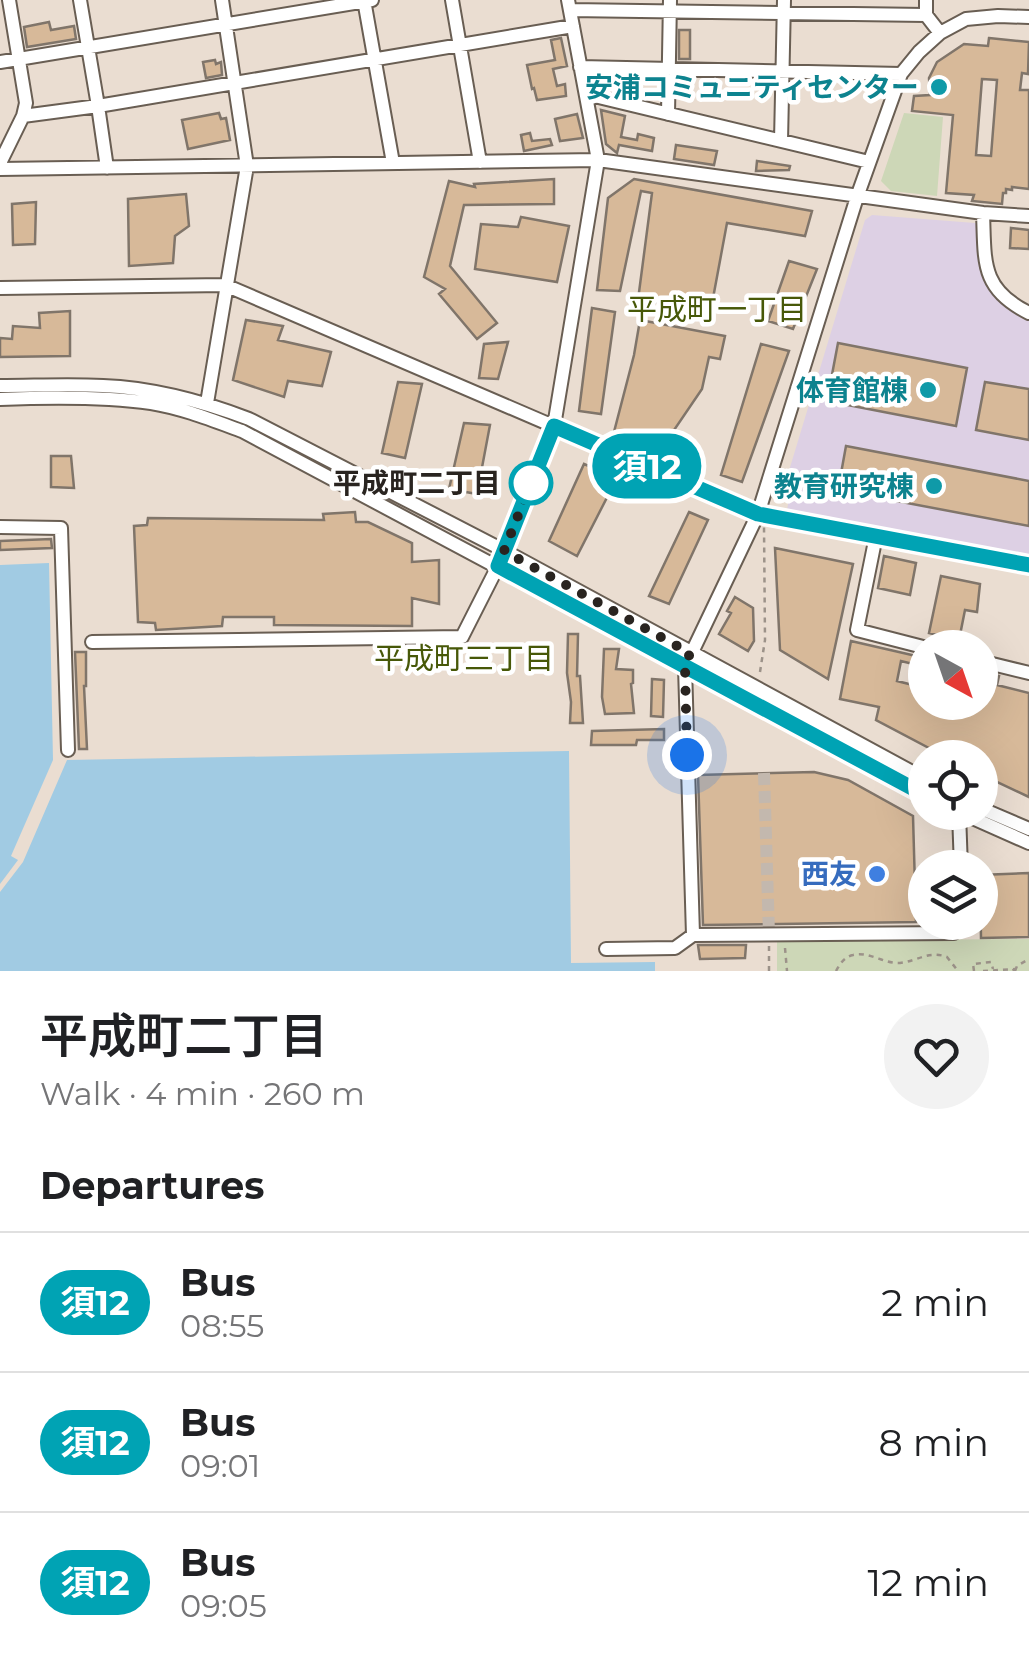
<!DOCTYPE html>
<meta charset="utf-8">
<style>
:root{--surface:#fff;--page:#f2f2f2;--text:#202124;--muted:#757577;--line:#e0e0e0}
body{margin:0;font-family:Montserrat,"Noto Sans JP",sans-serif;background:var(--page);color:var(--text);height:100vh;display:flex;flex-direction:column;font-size:38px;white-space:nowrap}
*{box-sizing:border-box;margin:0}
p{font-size:32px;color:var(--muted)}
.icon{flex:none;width:55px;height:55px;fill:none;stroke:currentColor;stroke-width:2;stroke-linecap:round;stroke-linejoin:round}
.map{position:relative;height:971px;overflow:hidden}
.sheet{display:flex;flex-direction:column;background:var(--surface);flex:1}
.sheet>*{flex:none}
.badge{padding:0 20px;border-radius:32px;font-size:35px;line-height:65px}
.needle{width:65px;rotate:140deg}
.fabs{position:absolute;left:908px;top:630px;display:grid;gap:20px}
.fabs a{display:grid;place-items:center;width:90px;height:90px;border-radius:50%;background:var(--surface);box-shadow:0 10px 40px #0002;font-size:50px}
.you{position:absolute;width:50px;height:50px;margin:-25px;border:8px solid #fff;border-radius:50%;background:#1a73e8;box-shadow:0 0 0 15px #1a73e833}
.map>.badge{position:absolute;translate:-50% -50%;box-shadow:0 0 0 5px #fff}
h2{padding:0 40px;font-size:38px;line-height:90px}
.round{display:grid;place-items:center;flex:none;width:105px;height:105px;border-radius:52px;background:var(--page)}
.headline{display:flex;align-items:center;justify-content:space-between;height:170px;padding:0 40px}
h1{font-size:48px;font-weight:600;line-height:75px}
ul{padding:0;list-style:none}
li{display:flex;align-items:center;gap:30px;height:140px;padding:0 40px;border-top:2px solid var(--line)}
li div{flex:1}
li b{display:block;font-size:38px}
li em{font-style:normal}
li .badge{min-width:110px;font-weight:700;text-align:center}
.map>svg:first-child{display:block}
.education{fill:#ddd0e4}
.green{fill:#cdd7b7}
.water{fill:#a1cbe3}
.building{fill:#d7b999;stroke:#80756a;stroke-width:2.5;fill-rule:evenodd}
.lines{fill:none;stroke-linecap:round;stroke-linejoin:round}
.minor-tunnel{stroke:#c3b8ae;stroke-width:12;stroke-dasharray:12 6;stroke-linecap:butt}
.minor-casing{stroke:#695e53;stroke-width:16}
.path{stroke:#9c9289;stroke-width:2.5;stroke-dasharray:5 5;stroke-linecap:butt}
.minor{stroke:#fff;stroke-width:12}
.line-casing{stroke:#fff;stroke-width:22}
.line{stroke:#00a3b4;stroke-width:15}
.walk{stroke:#292420;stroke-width:10;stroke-dasharray:0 18}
.culture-dot{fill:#0f9aa8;stroke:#fff;stroke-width:4}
.stop-dot{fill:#fff;stroke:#00a3b4;stroke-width:5}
.shop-dot{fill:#3f7fe0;stroke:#fff;stroke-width:4}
.labels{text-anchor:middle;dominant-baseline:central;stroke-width:9;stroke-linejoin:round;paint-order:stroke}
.culture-label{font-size:28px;font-weight:bold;fill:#0d838f;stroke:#fff;text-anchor:end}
.stop-label{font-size:28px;font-weight:bold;fill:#292420;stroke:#fff;text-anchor:end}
.shop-label{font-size:28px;font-weight:bold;fill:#366cbe;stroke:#fff;text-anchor:end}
.neighbourhood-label{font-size:30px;fill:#475808;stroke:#fff}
</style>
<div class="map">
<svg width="1029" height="971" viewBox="0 0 1029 971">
<rect width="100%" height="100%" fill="#eaddd1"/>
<path class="education" d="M872 215 975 223 980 229 981 263 989 289 1007 308 1029 318V557L787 510 789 499 781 497 865 220Z"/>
<path class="green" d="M904 113 943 117 937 196 891 191 881 181Z
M1029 939V971H777V941Z"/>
<path class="water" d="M49 563 53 760 11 856 18 860 0 884V565Z
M569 751 571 963 655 962V971H0V892L23 862 67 760Z"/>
<path class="building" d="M49 22 51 30 74 26 76 39 27 47 24 27Z
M679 30H690V59H679Z
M561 38 567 66 553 69 557 86 565 84 566 96 537 100 534 88 532 89 527 65 555 60 551 40Z
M989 38 1029 42 1028 74 1022 73 1020 90H1029V189L1012 187V190L1006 189V193H1003L1002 204 972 201 974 195 946 193 953 115 912 111 914 96 930 95 929 78 937 62 964 44 988 46ZM982 79 997 80 991 156 976 155Z
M215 60 216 64 221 62 222 75 206 78 203 62Z
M601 110 625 116 621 137 637 140 638 134 654 138 652 151 619 145 617 153 606 144Z
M219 113 221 119 226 118 230 140 188 149 182 120Z
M577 114 583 138 560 141 555 119Z
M530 133 532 141 550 139 552 145 524 151 521 135Z
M676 145 717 151 714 165 674 159Z
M757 161 790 166 789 170 756 171Z
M554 179V204L464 205 450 266 497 323 477 339 439 294 445 289 424 277 449 181 475 187 474 184Z
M634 179 812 211 805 236 727 223 711 309 638 300 652 193 641 191 620 291 597 290 608 198Z
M186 194 189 226 175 236 173 263 129 266 128 199Z
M36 202 35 244 13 245 12 204Z
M521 217 569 226 557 282 475 269 481 224 518 227Z
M1011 228 1029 230V249L1010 248Z
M789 261 817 269 793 329 768 321Z
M592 308 615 312 601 414 579 411Z
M70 311V356L0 357V338L12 339 13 326 40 328 39 313Z
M246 320 283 326 278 340 331 352 322 386 288 381 284 397 233 380Z
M640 320 725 336 720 359 709 357 702 389 668 439 614 432 634 355Z
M508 342 498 379 479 378 484 344Z
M838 343 967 368 956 426 827 401Z
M761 344 789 351 742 482 721 475Z
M398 382 422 384 405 458 382 453Z
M985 382 1029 389V440L976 430Z
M464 423 490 425 477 494 449 489Z
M846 446 1029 481V526L838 490Z
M51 456H71L74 488 51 487Z
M584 464 617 478 577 556 549 541Z
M355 512 356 522H368L412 543V562L439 560V604L412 598V626L274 625V617H223L222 626 156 630 155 623 138 622 134 526 147 525 148 518 324 520 323 514Z
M689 512 708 520 669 604 649 596Z
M51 539 52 548 0 550V541Z
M775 548 853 564 828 679 780 650Z
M884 556 916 563 910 595 878 588Z
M941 576 980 584 977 612 965 610 959 640 929 633Z
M735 597 753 608 754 641 748 651 719 634 731 613 727 611Z
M568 634H578L577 676H580L583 723H570L571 702 567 673Z
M851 641 925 658V667L901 661 897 681 925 688V702H980V671L999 676 997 685 1029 693V797L980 774V758H948L876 720 879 707 840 699Z
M604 649H619L616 669 633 670V683L631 684 634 713 605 714 602 697Z
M75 652H86V686H84L87 749H79Z
M652 679 664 680 663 717 651 716Z
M664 729V740H637L636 745H591L592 731Z
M814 772 848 780 913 816 916 922 703 925 698 775Z
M1029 873V937L981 938 980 875Z
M698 945H746L745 958 700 959Z"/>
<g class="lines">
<path class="minor-tunnel" d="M764 773 769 934"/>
<defs>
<path id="minor" d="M364 0 393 163
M452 0 480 162
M926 0V15L940 33
M570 10 926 15
M0 62 372 0
M580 67 901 74
M586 94 869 162
M668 114 670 0
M23 116 98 106 80 0
M781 141 784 0
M0 163 23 116 26 103 9 0
M107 168 98 106 573 26
M0 169 598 160 983 213 1029 216
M983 213C985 261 980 289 1029 313
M0 288 225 285 758 514 1029 565
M0 386C34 386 69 384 103 386 154 388 202 401 249 419L505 551 925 779
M0 399C49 397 102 396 151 403 182 408 212 420 242 431L925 795
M207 403 247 166 222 0
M0 527 61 528 68 750
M876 536 857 630 927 648
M92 642 462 637 498 566 554 426 598 160 568 0
M980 661 1029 673
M980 808 1029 829
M959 812 1029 843
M959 813 961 868
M963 922V926L954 933 693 935 685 667 758 514 857 197 901 74 919 52 940 33 966 19 998 16 1029 17
M606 949 675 948 693 935"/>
</defs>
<use href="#minor" class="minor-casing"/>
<path class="path" d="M760 672 765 640 764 526
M769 946V971
M785 948 787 971
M836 971C840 964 844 957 853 955 869 951 884 964 900 963 918 961 929 950 947 957L958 971
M974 971 973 964 991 962 993 969
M983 971 1015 969 1012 971
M1015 971 1017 966 1029 959"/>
<use href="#minor" class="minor"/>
</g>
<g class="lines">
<defs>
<path id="line" d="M925 795 498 566 554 426 758 514 1029 565"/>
</defs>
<use href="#line" class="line-casing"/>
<use href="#line" class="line"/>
<path class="walk" d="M531 483 504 551 690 653 685 666 687 755"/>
</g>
<g class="culture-dot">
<circle cx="939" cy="87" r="10"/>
<circle cx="928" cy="390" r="10"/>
<circle cx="934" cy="486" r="10"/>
</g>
<circle class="stop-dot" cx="531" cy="483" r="20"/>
<circle class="shop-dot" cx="877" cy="874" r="10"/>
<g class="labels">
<g class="culture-label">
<text x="919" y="87">安浦コミュニティセンター</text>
<text x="908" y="390">体育館棟</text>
<text x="914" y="486">教育研究棟</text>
</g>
<g class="stop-label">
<text x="501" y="483">平成町二丁目</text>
</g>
<g class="shop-label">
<text x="857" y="874">西友</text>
</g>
<g class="neighbourhood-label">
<text x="717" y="309">平成町一丁目</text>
<text x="464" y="658">平成町三丁目</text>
</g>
</g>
</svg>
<div class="fabs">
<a><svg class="needle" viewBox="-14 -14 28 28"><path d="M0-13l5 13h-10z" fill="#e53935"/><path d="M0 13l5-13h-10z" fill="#757577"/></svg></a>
<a><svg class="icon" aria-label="locate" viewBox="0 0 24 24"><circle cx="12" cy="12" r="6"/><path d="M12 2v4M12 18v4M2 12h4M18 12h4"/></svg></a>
<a><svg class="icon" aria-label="layers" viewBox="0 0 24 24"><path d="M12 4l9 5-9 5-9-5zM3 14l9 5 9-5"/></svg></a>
</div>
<div class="you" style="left:687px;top:755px"></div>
<b class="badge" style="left:647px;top:466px;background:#00a3b4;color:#fff">須12</b>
</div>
<section class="sheet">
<div class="headline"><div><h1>平成町二丁目</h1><p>Walk · 4 min · 260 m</p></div><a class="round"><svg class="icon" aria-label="heart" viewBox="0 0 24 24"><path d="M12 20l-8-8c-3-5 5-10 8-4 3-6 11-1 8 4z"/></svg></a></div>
<h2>Departures</h2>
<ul>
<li><span class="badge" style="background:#00a3b4;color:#fff">須12</span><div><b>Bus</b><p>08:55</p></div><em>2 min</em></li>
<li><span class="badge" style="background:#00a3b4;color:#fff">須12</span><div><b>Bus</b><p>09:01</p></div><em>8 min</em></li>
<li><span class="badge" style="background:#00a3b4;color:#fff">須12</span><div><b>Bus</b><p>09:05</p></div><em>12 min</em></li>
</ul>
</section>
